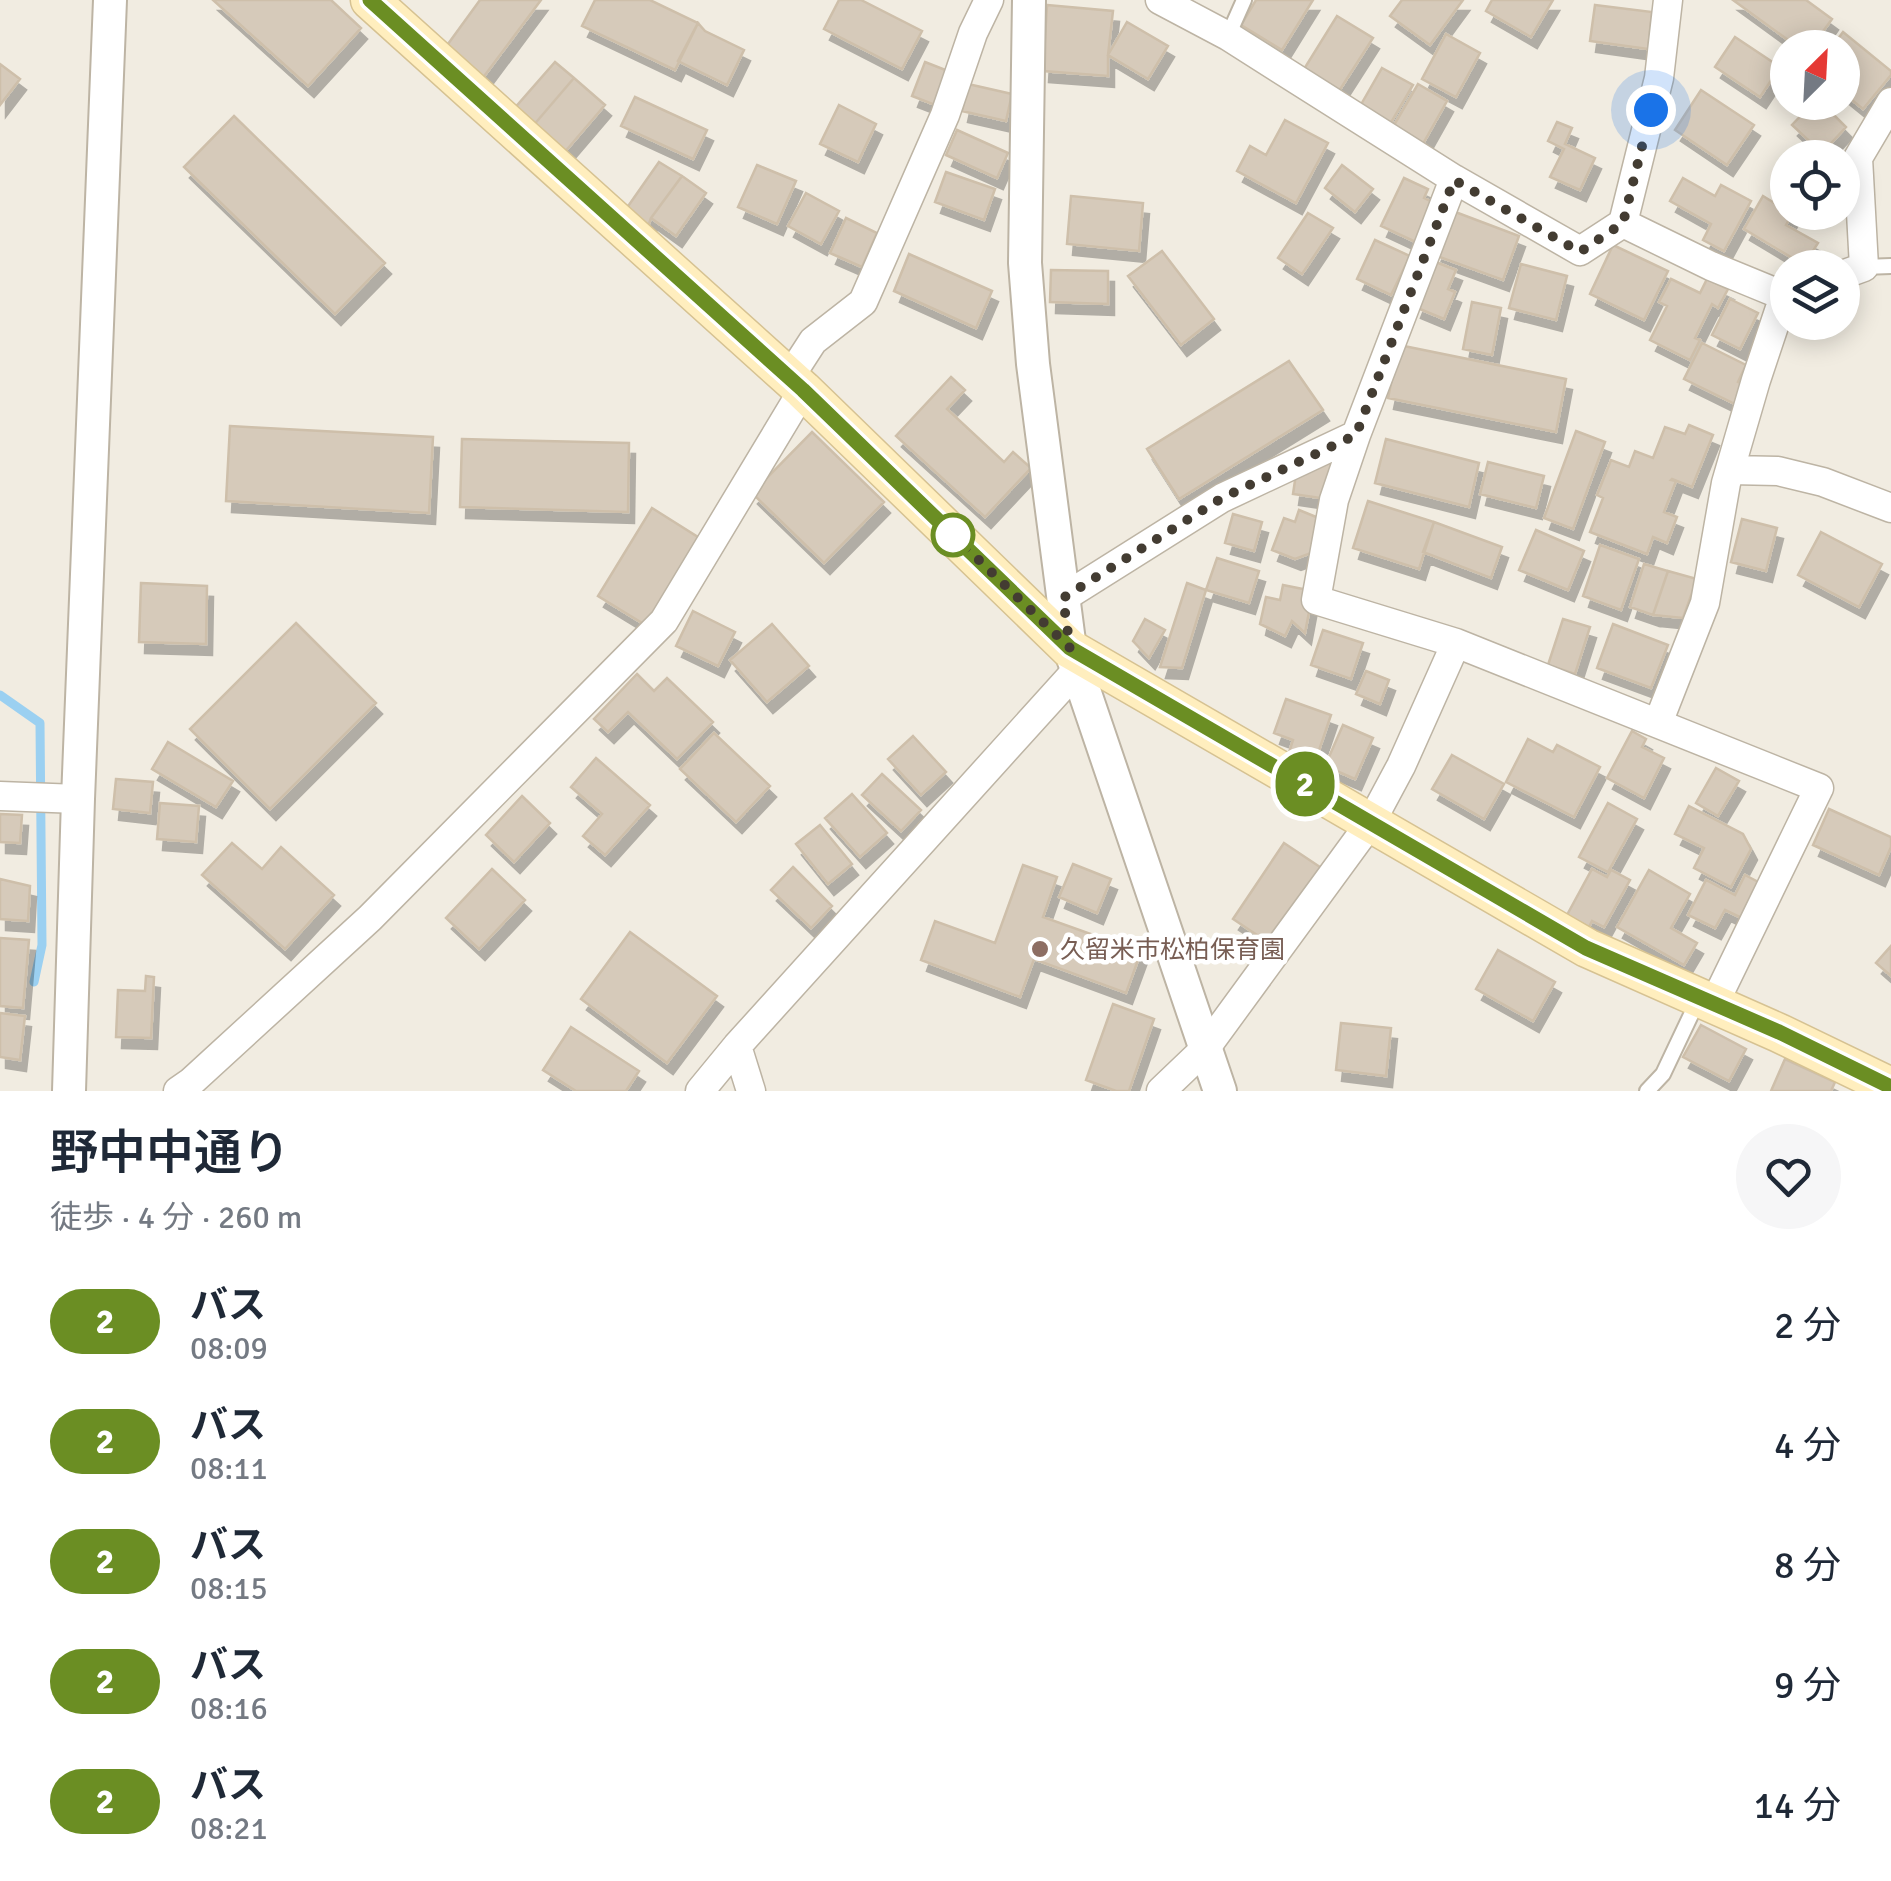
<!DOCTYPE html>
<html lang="ja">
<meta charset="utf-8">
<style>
:root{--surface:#fff;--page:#f6f6f7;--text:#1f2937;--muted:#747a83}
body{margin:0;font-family:Signika,"Noto Sans JP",sans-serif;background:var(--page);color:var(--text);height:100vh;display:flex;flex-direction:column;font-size:38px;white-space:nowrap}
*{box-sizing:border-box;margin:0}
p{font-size:32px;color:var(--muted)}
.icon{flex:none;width:55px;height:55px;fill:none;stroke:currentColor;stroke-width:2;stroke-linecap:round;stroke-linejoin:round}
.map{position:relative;height:1091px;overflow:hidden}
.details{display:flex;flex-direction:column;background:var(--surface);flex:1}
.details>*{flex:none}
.badge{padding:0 20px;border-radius:32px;font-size:35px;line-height:65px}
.needle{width:65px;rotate:24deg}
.tools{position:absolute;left:1770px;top:30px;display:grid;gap:20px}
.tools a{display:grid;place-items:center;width:90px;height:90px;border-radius:50%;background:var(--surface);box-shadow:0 5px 25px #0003;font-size:50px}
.you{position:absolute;width:50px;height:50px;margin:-25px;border:8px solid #fff;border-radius:50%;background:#1a73e8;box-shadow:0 0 0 15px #1a73e833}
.map>.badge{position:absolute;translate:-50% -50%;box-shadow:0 0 0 5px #fff}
.round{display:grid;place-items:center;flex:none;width:105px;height:105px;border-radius:52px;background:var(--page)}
.headline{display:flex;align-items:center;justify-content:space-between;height:170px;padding:0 50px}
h1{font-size:48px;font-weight:600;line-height:75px}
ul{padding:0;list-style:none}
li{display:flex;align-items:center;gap:30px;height:120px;padding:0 50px}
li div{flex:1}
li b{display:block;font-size:38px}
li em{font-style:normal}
li .badge{min-width:110px;font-weight:700;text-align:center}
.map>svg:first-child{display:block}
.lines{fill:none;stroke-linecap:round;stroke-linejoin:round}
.stream{stroke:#9bd0f1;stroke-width:9}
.building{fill:#d6caba;stroke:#cebfaa;stroke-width:2.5;filter:url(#shadow)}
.service-casing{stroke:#bdb4a4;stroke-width:18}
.minor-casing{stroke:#bdb4a4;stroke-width:31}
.tertiary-casing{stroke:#bdb4a4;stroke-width:36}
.secondary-casing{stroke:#d6c292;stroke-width:41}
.service{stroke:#fff;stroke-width:14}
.minor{stroke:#fff;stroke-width:28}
.tertiary{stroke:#fff;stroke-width:32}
.secondary{stroke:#ffeebe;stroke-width:38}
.line-casing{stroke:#fff;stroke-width:22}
.line{stroke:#6b8e23;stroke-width:15}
.walk{stroke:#433c32;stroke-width:10;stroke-dasharray:0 18}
.stop-dot{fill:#fff;stroke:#6b8e23;stroke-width:5}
.education-dot{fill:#8d6e63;stroke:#fff;stroke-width:4}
.labels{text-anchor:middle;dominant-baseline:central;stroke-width:9;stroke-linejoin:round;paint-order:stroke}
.education-label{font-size:25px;fill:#785e54;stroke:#fff;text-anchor:start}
</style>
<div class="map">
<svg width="1891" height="1091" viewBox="0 0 1891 1091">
<defs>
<filter id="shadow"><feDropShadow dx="6" dy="11" stdDeviation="0" flood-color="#0004"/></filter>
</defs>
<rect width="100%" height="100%" fill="#f1ece1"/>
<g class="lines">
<path class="stream" d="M0 695 40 723 42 945 34 982"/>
</g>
<path class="building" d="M213 0H331L361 28 308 86Z
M480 0H541L479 83 440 55Z
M595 0H650L698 23 675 70 582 26Z
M839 0H861L922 31 902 69 824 29Z
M1256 0H1313L1282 50 1241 25Z
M1402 0H1463L1430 45 1390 16Z
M1492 0H1553L1531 37 1486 11Z
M1733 0H1806L1832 19 1811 48H1799Z
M1047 5 1113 11 1108 55V76L1043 71Z
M1595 5 1652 12 1648 49 1590 41Z
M1337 16 1373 38 1339 91 1304 69Z
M1127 22 1168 46 1148 79 1108 55Z
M698 23 705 31 744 50 727 85 678 61Z
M1843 32 1891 71V75L1863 109 1842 92V48H1831Z
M1446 34 1480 53 1456 97 1422 79Z
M1735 37 1780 67 1760 97 1715 67Z
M555 62 574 78 532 127 513 110Z
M925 62 948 71 935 105 912 96Z
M0 64 20 79 0 105Z
M1382 68 1413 85 1389 126 1359 108Z
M574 78 605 105 563 154 532 127Z
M968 84 1012 94 1006 121 962 111Z
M1418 84 1447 101 1420 149 1390 132Z
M1701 90 1754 125 1727 165 1675 130Z
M635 97 707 130 693 159 621 126Z
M1814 102H1821L1846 127 1822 153 1792 125Z
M839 105 876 124 858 162 820 144Z
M234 116 385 263 335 314 184 167Z
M1285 120 1328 143 1296 203 1237 171 1250 146 1266 155Z
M1557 122 1572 128 1565 144 1595 158 1580 190 1550 177 1564 149 1548 141Z
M957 130 1008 153 997 178 946 155Z
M659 162 682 176 651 218 647 229 624 212Z
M757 165 796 181 777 224 738 207Z
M1342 165 1373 189 1355 212 1325 188Z
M946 172 995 189 984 220 935 202Z
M682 176 706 193 676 236 651 218Z
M1404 178 1428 189 1424 198 1438 205 1420 244 1381 226Z
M1683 178 1715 196 1721 185 1751 201 1724 251 1703 240 1711 224 1670 201Z
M806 193 839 211 821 244 788 226Z
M1071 196 1143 203 1139 251 1067 244Z
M1763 196 1792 214 1786 225 1818 243 1804 265 1744 229Z
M1450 210 1519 236 1503 280 1434 255Z
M1308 213 1333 228 1302 274 1278 258Z
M846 218 877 233 862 267 830 253Z
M1375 240 1410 256 1391 295 1357 279Z
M1613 245 1668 271 1644 320 1590 294Z
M1162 251 1214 319 1181 345 1128 276Z
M909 254 992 291 976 328 894 291Z
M1433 261 1456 270 1448 289 1455 292 1444 319 1415 307Z
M1521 264 1567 276 1556 320 1509 308Z
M1051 270 1108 271V304L1050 302Z
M1671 279 1700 293 1707 279 1728 289 1718 308 1712 304 1695 338 1700 340 1690 360 1650 340 1667 306 1659 302Z
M1730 299 1758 313 1740 349 1712 335Z
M1472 302 1501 308 1492 355 1463 349Z
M1702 343 1746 365 1738 382 1746 386 1737 405 1684 379Z
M1399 345 1566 379 1556 432 1388 398Z
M1289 361 1323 410 1179 499 1147 449Z
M951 377 965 390 947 409 1004 462 1013 452 1031 468 985 517 896 436Z
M1689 425 1713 435 1692 487 1672 479 1671 480 1676 481 1664 512 1677 517 1667 543 1653 537 1647 554 1590 532 1603 498 1597 495 1611 460 1629 467 1635 451 1653 458 1665 427 1685 434Z
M230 426 433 437 429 513 226 501Z
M1576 431 1605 442 1573 529 1544 518Z
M812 432 884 502 824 563 752 493Z
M462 439 629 443 628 512 460 507Z
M1386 439 1479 463 1469 507 1375 483Z
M1341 458 1334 500 1293 494 1296 474Z
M1488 462 1544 476 1536 508 1480 494Z
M1368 501 1434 522 1419 569 1353 548Z
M652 508 701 539 647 626 598 596Z
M1299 510 1326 521 1314 552 1295 559 1272 550 1284 518 1295 522Z
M1233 514 1262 522 1254 551 1225 543Z
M1742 519 1777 528 1766 571 1731 562Z
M1434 522 1502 547 1491 578 1423 552Z
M1536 530 1584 551 1568 590 1519 570Z
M1821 532 1882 564 1859 607 1798 575Z
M1600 545 1639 559 1621 610 1583 596Z
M1217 558 1259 571 1249 603 1206 590Z
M1644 564 1668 571 1653 615 1630 607Z
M1668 571 1697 579 1683 618 1653 615Z
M141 583 207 586 206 644 139 642Z
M1187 583 1206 590 1182 668 1160 667Z
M1283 585 1313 591 1305 633 1292 621 1285 636 1260 624 1266 597 1280 600Z
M693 611 735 632 718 666 676 646Z
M1145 619 1165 630 1149 658 1133 641Z
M1563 619 1590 627 1575 674 1548 665Z
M296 623 376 703 270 809 190 729Z
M772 624 809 666 767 702 730 660Z
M1613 624 1668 645 1651 688 1597 668Z
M1323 630 1363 643 1351 679 1311 665Z
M1366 671 1389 680 1380 704 1356 694Z
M637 674 654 691 667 678 713 722 677 759 628 712 608 732 594 719Z
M1286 699 1331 715 1313 768 1287 759 1293 740 1274 733Z
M1343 725 1373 738 1355 779 1325 766Z
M1632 731 1646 739 1642 747 1664 758 1644 798 1607 778Z
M714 733 770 786 736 822 680 769Z
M913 736 946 772 921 795 888 759Z
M1528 739 1553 752 1557 745 1600 767 1574 817 1506 782Z
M168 742 233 781 216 807 152 769Z
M1452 755 1504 784 1484 819 1432 789Z
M596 758 650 805 605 855 583 836 602 814 571 787Z
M1716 768 1739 781 1718 816 1696 803Z
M882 774 921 810 901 831 862 795Z
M116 779 153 782 150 813 113 809Z
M852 794 887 833 860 857 825 818Z
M522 796 550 823 514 862 486 835Z
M160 803 199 806 196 842 157 839Z
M1608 803 1637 819 1608 872 1579 857Z
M1689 806 1743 834 1751 849 1731 887 1694 868 1704 848 1675 834Z
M1829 809 1891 837V847L1879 875 1813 845Z
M0 814 22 815 20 843 0 842Z
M820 825 852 864 828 884 796 844Z
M232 843 262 869 281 847 334 895 285 949 202 875Z
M1284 843 1326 871 1275 947 1233 919Z
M1073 864 1111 879 1097 913 1059 897Z
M1023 865 1057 877 1043 917 1141 952 1126 993 1034 959 1020 997 921 960 935 921 995 943Z
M793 867 832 906 811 928 771 890Z
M492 869 525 900 479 949 446 918Z
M1592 869 1607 877 1611 870 1630 880 1604 927 1592 921 1589 927 1567 915Z
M1649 870 1690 894 1671 928 1697 943 1684 965 1617 927Z
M1745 875 1766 886 1748 921 1725 910 1715 928 1688 915 1706 880 1735 895Z
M0 879 30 886 28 921 0 919Z
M630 932 717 996 667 1063 581 999Z
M0 938 29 940 23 1008 0 1006Z
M1891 946V976L1876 963Z
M1498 950 1555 982 1533 1021 1476 989Z
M146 976 154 977 151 1038 116 1037 118 990 145 991Z
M1113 1004 1154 1019 1129 1091H1116L1086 1080Z
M0 1013 25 1016 20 1060 0 1057Z
M1341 1023 1391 1028 1386 1076 1336 1070Z
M1701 1025 1746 1049 1729 1081 1683 1057Z
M571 1027 639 1071 626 1091H576L543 1070Z
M1785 1059 1835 1082 1831 1091H1771Z"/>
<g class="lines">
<defs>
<path id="service" d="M1228 36 1244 0
M1864 267 1891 266
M1647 1091 1663 1074 1699 998"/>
<path id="minor" d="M1160 0 1228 36 1454 179 1580 251 1623 223 1659 78 1668 0
M1454 179 1356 435 1334 500 1316 600 1456 643 1819 788 1714 1004
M1623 223 1711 266 1784 296
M1842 275 1864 267 1858 158 1891 102
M789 378 813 341 863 302 945 115 973 33 989 0
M1730 470 1778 471 1823 482 1891 508
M1063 598 1222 498 1356 435
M1658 723 1705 603 1726 483 1756 380 1784 296 1788 295
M0 796 78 799
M737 1046 751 1091
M178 1091 191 1082 370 918 664 621 803 390
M700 1091 737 1046 1077 670
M1161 1091 1205 1049 1371 822 1401 766 1456 643"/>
<path id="tertiary" d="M1029 0 1025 263 1033 364 1070 649 1220 1091
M69 1091 78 799 110 0"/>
<path id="secondary" d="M370 0 803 390 1070 649 1587 948 1779 1033 1891 1087"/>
</defs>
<use href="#service" class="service-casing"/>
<use href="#minor" class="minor-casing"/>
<use href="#tertiary" class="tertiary-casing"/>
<use href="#secondary" class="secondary-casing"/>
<use href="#service" class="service"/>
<use href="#minor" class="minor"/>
<use href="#tertiary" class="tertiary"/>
<use href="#secondary" class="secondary"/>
</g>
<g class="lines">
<defs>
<path id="line" d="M370 0 803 390 1070 648 1586 948 1779 1032 1891 1087"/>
</defs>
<use href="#line" class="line-casing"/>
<use href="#line" class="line"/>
<path class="walk" d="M953 535 1070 648 1063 598 1222 498 1356 435 1454 180 1580 252 1623 223 1651 110"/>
</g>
<circle class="stop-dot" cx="953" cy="535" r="20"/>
<circle class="education-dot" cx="1040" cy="949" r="10"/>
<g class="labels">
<g class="education-label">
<text x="1060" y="949">久留米市松柏保育園</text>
</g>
</g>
</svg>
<div class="tools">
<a><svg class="needle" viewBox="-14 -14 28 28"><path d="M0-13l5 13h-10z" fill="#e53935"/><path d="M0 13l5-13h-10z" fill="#747a83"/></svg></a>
<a><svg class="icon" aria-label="locate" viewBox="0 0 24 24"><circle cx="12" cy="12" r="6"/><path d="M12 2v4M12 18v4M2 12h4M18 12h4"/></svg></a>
<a><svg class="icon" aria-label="layers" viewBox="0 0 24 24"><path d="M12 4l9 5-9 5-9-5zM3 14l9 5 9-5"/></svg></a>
</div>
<div class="you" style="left:1651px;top:110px"></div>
<b class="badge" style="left:1305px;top:784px;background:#6b8e23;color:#fff">2</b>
</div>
<section class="details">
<div class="headline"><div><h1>野中中通り</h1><p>徒歩 · 4 分 · 260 m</p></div><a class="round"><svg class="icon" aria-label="heart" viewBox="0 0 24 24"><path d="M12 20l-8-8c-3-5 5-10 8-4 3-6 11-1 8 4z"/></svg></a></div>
<ul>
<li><span class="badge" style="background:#6b8e23;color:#fff">2</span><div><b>バス</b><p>08:09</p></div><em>2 分</em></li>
<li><span class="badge" style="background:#6b8e23;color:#fff">2</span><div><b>バス</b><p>08:11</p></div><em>4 分</em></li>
<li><span class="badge" style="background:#6b8e23;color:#fff">2</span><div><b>バス</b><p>08:15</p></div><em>8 分</em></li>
<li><span class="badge" style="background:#6b8e23;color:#fff">2</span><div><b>バス</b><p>08:16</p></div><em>9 分</em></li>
<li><span class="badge" style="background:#6b8e23;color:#fff">2</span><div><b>バス</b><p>08:21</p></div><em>14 分</em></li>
</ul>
</section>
